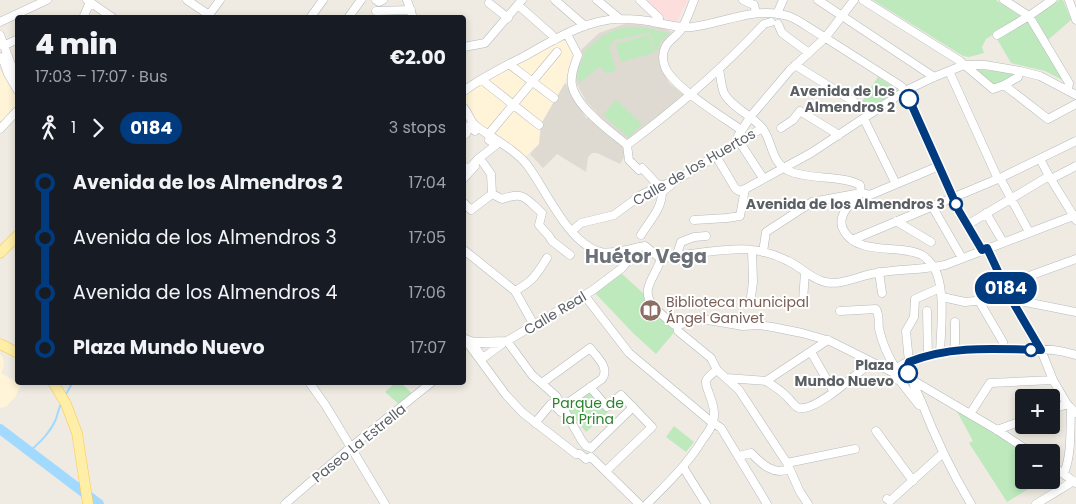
<!DOCTYPE html>
<meta charset="utf-8">
<style>
:root{--surface:#171b24;--page:#242831;--text:#f1f3f6;--muted:#9ea1a6}
body{margin:0;font-family:Poppins,sans-serif;background:var(--page);color:var(--text);height:100vh;display:flex;flex-direction:column;font-size:19px;white-space:nowrap}
*{box-sizing:border-box;margin:0}
p{font-size:16px;color:var(--muted)}
.icon{flex:none;width:28px;height:28px;fill:none;stroke:currentColor;stroke-width:2;stroke-linecap:round;stroke-linejoin:round}
.map{position:relative;flex:1;overflow:hidden}
.side{position:absolute;left:15px;top:15px;width:451px;height:370px;display:flex;flex-direction:column;background:var(--surface);border-radius:5px;box-shadow:0 2px 8px #0003}
.side>*{flex:none}
.badge{padding:0 10px;border-radius:16px;font-size:18px;line-height:32px}
.tools{position:absolute;left:1015px;top:389px;display:grid;gap:10px}
.tools a{display:grid;place-items:center;width:45px;height:45px;border-radius:5px;background:var(--surface);box-shadow:0 2px 8px #0003;font-size:25px}
.map>.badge{position:absolute;translate:-50% -50%;box-shadow:0 0 0 2px #fff}
.legs{display:flex;align-items:center;gap:8px;height:55px;padding:0 20px;font-size:16px}
.legs p{margin-inline-start:auto}
.head{display:flex;align-items:center;justify-content:space-between;height:85px;padding:0 20px}
h1{font-size:28px;font-weight:800;line-height:38px}
ul{padding:0 20px;list-style:none}
li{display:flex;align-items:center;gap:18px;height:55px;font-size:19px}
li i{display:grid;place-items:center;width:8px;height:100%;margin:0 6px;background:currentColor}
li i::after{content:'';width:12px;height:12px;margin:-6px;border:4px solid;border-radius:50%;background:var(--surface)}
li p{margin-inline-start:auto}
li:first-child i{background:linear-gradient(#0000 50%,currentColor 0)}
li:last-child i{background:linear-gradient(currentColor 50%,#0000 0)}
.map>svg:first-child{display:block}
.commercial{fill:#fff4d7}
.education{fill:#dedad1}
.medical{fill:#fededc}
.green{fill:#bde9bc}
.lines{fill:none;stroke-linecap:round;stroke-linejoin:round}
.stream{stroke:#a2daff;stroke-width:2}
.river{stroke:#a2daff;stroke-width:10}
.minor-casing{stroke:#b5b9be;stroke-width:9}
.major-casing{stroke:#ffc64b;stroke-width:11}
.minor{stroke:#fff;stroke-width:8}
.major{stroke:#ffeea7;stroke-width:10}
.line-1-casing{stroke:#fff;stroke-width:11}
.line-1{stroke:#003b80;stroke-width:8}
.stop-1-dot{fill:#fff;stroke:#003b80;stroke-width:2.5}
.labels{text-anchor:middle;dominant-baseline:central;stroke-width:4;stroke-linejoin:round;paint-order:stroke}
.stop-label{font-size:14px;font-weight:bold;fill:#5a5f64;stroke:#fff;text-anchor:end}
.street-label{font-size:14px;fill:#5a5f64;stroke:#fff}
.education-label{font-size:14px;fill:#785e54;stroke:#fff;text-anchor:start}
.park-label{font-size:14px;fill:#2b822d;stroke:#fff}
.district-label{font-size:19px;font-weight:bold;fill:#6b7177;stroke:#fff}
</style>
<div class="map">
<svg width="1076" height="504" viewBox="0 0 1076 504">
<rect width="100%" height="100%" fill="#efebe2"/>
<path class="commercial" d="M558 41H568L574 53 565 83 541 124 539 144 524 158 473 122 464 104V94Z
M0 69 18 98 17 106 3 122 0 120Z
M0 354 3 358 4 367 1 373 21 385 15 397 6 407 0 408Z"/>
<path class="education" d="M627 23 663 28 672 32 662 43 659 57 660 65 669 83 684 95 628 142 612 130 586 101 577 84 575 77 577 67 583 56 581 50 599 33Z
M565 83 586 118H592L626 146 627 152 620 164 597 153H592L588 157 586 172 557 154 543 168 530 154 539 144 541 124Z"/>
<path class="medical" d="M649 0H688L676 22 667 20 647 3Z"/>
<path class="green" d="M873 0H996L1022 17 986 39 982 47 984 53 969 57 963 56Z
M1059 0H1063L1071 20 1048 40 1035 17Z
M1027 20 1064 81 1045 71 1011 63 997 39Z
M628 27 646 28 670 33 660 42 658 50 655 52 650 33 615 40 609 46 616 70 607 74 600 66 580 83C574 73 580 65 584 56L583 53C599 38 606 31 628 27Z
M649 35 654 53 621 62 616 44Z
M972 69 1016 73V76L993 86Z
M878 77 898 90 870 109 861 103Z
M616 100 642 124 629 138 603 115Z
M621 273 644 294 676 330 656 354 633 333 595 293Z
M395 383H401L415 396 401 406 385 392Z
M590 391 608 412 586 432 569 411 570 405Z
M955 408 1024 452V480H1043L1007 502 969 443 973 441Z
M674 426 694 442 686 452 666 437Z"/>
<g class="lines">
<path class="stream" d="M66 394 73 382
M29 452C40 442 50 433 56 419 58 414 58 409 61 404"/>
<path class="river" d="M0 429 99 504"/>
<defs>
<path id="minor" d="M87 0 113 18
M187 0 209 15 220 0
M376 0 379 2 383 0
M407 0 413 18
M555 0 585 26
M597 0 620 19
M640 0 659 18V23
M694 0C690 10 686 23 680 31 675 38 668 40 665 48 662 54 663 62 665 67 672 86 723 117 741 130
M743 0 754 5 756 12
M818 0 934 77
M863 0 960 61 993 89 1004 85 1018 77 1020 71
M1004 0 1029 16 1069 83 1068 90
M1069 0 1076 20
M489 3 508 18
M518 5 552 35 555 40
M376 11 411 10
M777 14 783 0
M83 18 90 2
M310 18 323 0
M348 18 361 0
M0 22 47 0
M778 24 782 33 809 53
M567 34 578 55C575 64 570 75 572 85 576 107 611 132 627 145L629 160 639 170 642 168 659 186
M0 35 18 83
M997 35 1029 16 1052 0
M3 46 18 39
M464 47 485 43 522 0
M2 57 8 74 18 91
M509 64 554 98
M795 65 872 113
M719 70C721 78 721 86 724 93 731 107 753 116 763 129 773 143 771 163 789 171 809 180 842 175 860 185L861 193C851 203 835 216 844 231 858 256 900 244 922 255 927 258 930 262 933 266 946 285 941 330 940 353
M949 71 998 179
M482 80 539 125
M1004 85 1048 119 1076 104
M464 91C481 78 503 67 523 57 552 41 586 19 620 19 633 19 646 20 658 23 669 25 680 28 692 27 725 23 755 6 788 16 800 20 810 29 821 35 848 52 874 69 901 86L905 91 959 211 983 250
M464 108C469 114 470 121 476 126 493 139 515 149 528 166 546 190 568 243 600 252 614 255 632 248 645 246L661 259
M864 119 896 184
M781 128 793 120 800 111 839 135
M0 129 18 110
M464 133 466 134 469 126 475 131
M488 135 557 52
M739 141 738 136 751 116 790 70 825 38 854 0
M739 141 763 178
M627 145C677 108 722 69 764 24L771 22
M716 156 735 188 739 191 745 189 811 153 905 91 934 77 964 65H985L1020 71 1040 76 1076 95
M1040 159 1049 176 1076 220
M481 160 491 174 492 194 502 199C524 191 525 198 542 213L539 225 549 236 552 241 570 255
M464 167 470 168 478 159 496 145 489 140
M464 178 475 166
M1000 178 1029 232
M1051 179 1076 166
M464 203 471 210 492 194
M932 206 962 258
M986 213 1003 242
M694 220 727 218 740 216 745 189
M896 221 931 242
M967 225 1049 176
M572 231 581 223 614 215 641 195 659 186 673 182 762 128
M641 235C650 220 662 209 662 192L671 185
M852 240 1000 178 1076 141
M987 248 1011 299 1041 350 1053 380 1067 404 1076 413
M464 250 515 291 534 325
M763 252 766 232 812 202 861 193 870 195 939 166
M677 254 681 242 694 237 706 236
M661 259C676 255 691 254 706 252 738 248 758 246 788 261 801 267 811 279 825 282 842 286 860 275 877 273 899 269 923 270 945 265L1076 215
M661 259C658 269 650 279 648 289 645 304 663 315 673 324L677 325
M879 272 882 293
M1004 285 1076 259
M515 291C533 281 537 274 547 258
M585 296 629 353 709 420 721 428 767 504
M751 297 753 282 752 250
M942 297 965 302 1005 298 1076 312
M803 301 805 272
M979 301 1003 342 1004 349
M840 311 876 309C880 316 878 322 879 329 882 342 889 358 896 369
M927 311 928 356
M677 325 702 319 743 326 759 325 772 327 802 333 830 341 894 373
M677 325 678 331 711 358 717 370 739 390 787 463 800 492 808 504
M464 338 506 395 523 413 576 454H580L586 459 591 457
M465 339 474 342 507 341 593 290 622 268 639 247
M507 341 532 375 556 396 582 441 586 446 591 448
M474 343 502 344 483 358 474 346Z
M955 350V322
M811 352 834 392
M909 362 906 331 914 317 915 299 940 288
M894 373C906 345 1025 348 1053 350 1061 351 1069 353 1076 355
M894 373 896 379 900 381 919 405
M907 377 997 430 1030 452
M726 378 766 381 828 340
M912 379C914 387 918 394 921 401 935 437 951 471 971 504
M766 381C775 387 783 391 790 400 793 403 795 407 799 408 815 412 855 375 868 365L870 362
M309 382 326 406 385 504
M542 383 590 348C597 357 610 368 602 379L562 407
M590 387 607 407 621 395 652 427 606 471
M1051 410 1067 404
M970 414 990 383 1053 380
M535 423 551 404 554 405 561 412
M997 430 1024 420
M876 431 913 481
M591 448 633 407
M739 456 751 453C761 463 773 476 789 469
M591 457 639 504
M787 463 855 449
M1051 465 1076 483
M683 467 706 504
M1064 473C1072 454 1070 429 1071 408
M887 499 890 501 943 453
M285 504 351 447 432 382
M647 504C667 484 688 464 703 439 707 434 711 428 713 422 718 406 704 387 706 381 707 377 713 373 717 370
M1036 504 1074 481"/>
<path id="major" d="M0 253 18 235
M0 344 18 353
M53 382 66 404 77 433 88 504"/>
</defs>
<use href="#minor" class="minor-casing"/>
<use href="#major" class="major-casing"/>
<use href="#minor" class="minor"/>
<use href="#major" class="major"/>
</g>
<g class="lines">
<defs>
<path id="line-1" d="M908 373 906 369 909 362C951 345 996 349 1041 350L1011 299 987 248 982 250 959 211 909 99"/>
</defs>
<use href="#line-1" class="line-1-casing"/>
<use href="#line-1" class="line-1"/>
</g>
<defs>
<symbol id="library-disc" viewBox="-11 -11 22 22"><circle r="9.5" fill="#8d6e63" stroke="#fff"/><path d="M-6-4Q-3-5.5-.7-3.5V5Q-3 3-6 4ZM6-4Q3-5.5 .7-3.5V5Q3 3 6 4Z" fill="#fff"/></symbol>
</defs>
<g fill-rule="evenodd">
<use href="#library-disc" x="638" y="298" width="25" height="25"/>
</g>
<g class="stop-1-dot">
<circle cx="909" cy="99" r="9"/>
<circle cx="956" cy="204" r="6"/>
<circle cx="1031" cy="350" r="6"/>
<circle cx="908" cy="373" r="9"/>
</g>
<g class="labels">
<g class="stop-label">
<text x="895" y="91">Avenida de los<tspan x="895" dy="16">Almendros 2</tspan></text>
<text x="945" y="204">Avenida de los Almendros 3</text>
<text x="894" y="365">Plaza<tspan x="894" dy="16">Mundo Nuevo</tspan></text>
</g>
<g class="street-label">
<text transform="translate(694 167) rotate(-30)">Calle de los Huertos</text>
<text transform="translate(555 313) rotate(-31)">Calle Real</text>
<text transform="translate(359 443) rotate(-39)">Paseo La Estrella</text>
</g>
<g class="education-label">
<text x="666" y="302">Biblioteca municipal<tspan x="666" dy="16">Ángel Ganivet</tspan></text>
</g>
<g class="park-label">
<text x="588" y="403">Parque de<tspan x="588" dy="16">la Prina</tspan></text>
</g>
<g class="district-label">
<text x="646" y="256">Huétor Vega</text>
</g>
</g>
</svg>
<div class="tools">
<a>+</a>
<a>−</a>
</div>
<b class="badge" style="left:1006px;top:288px;background:#003b80;color:#fff">0184</b>
<section class="side">
<div class="head"><div><h1>4 min</h1><p>17:03 – 17:07 · Bus</p></div><b>€2.00</b></div>
<div class="legs"><svg class="icon" aria-label="walk" viewBox="0 0 24 24"><circle cx="13" cy="4" r="2"/><path d="M13 8l-2 6 4 7M11 14l-3 7M7 12l3-4h3l4 4"/></svg>1<svg class="icon" aria-label="forward" viewBox="0 0 24 24"><path d="M9 5l7 7-7 7"/></svg><b class="badge" style="background:#003b80;color:#fff">0184</b><p>3 stops</p></div>
<ul>
<li><i style="color:#003b80"></i><b>Avenida de los Almendros 2</b><p>17:04</p></li>
<li><i style="color:#003b80"></i><span>Avenida de los Almendros 3</span><p>17:05</p></li>
<li><i style="color:#003b80"></i><span>Avenida de los Almendros 4</span><p>17:06</p></li>
<li><i style="color:#003b80"></i><b>Plaza Mundo Nuevo</b><p>17:07</p></li>
</ul>
</section>
</div>
